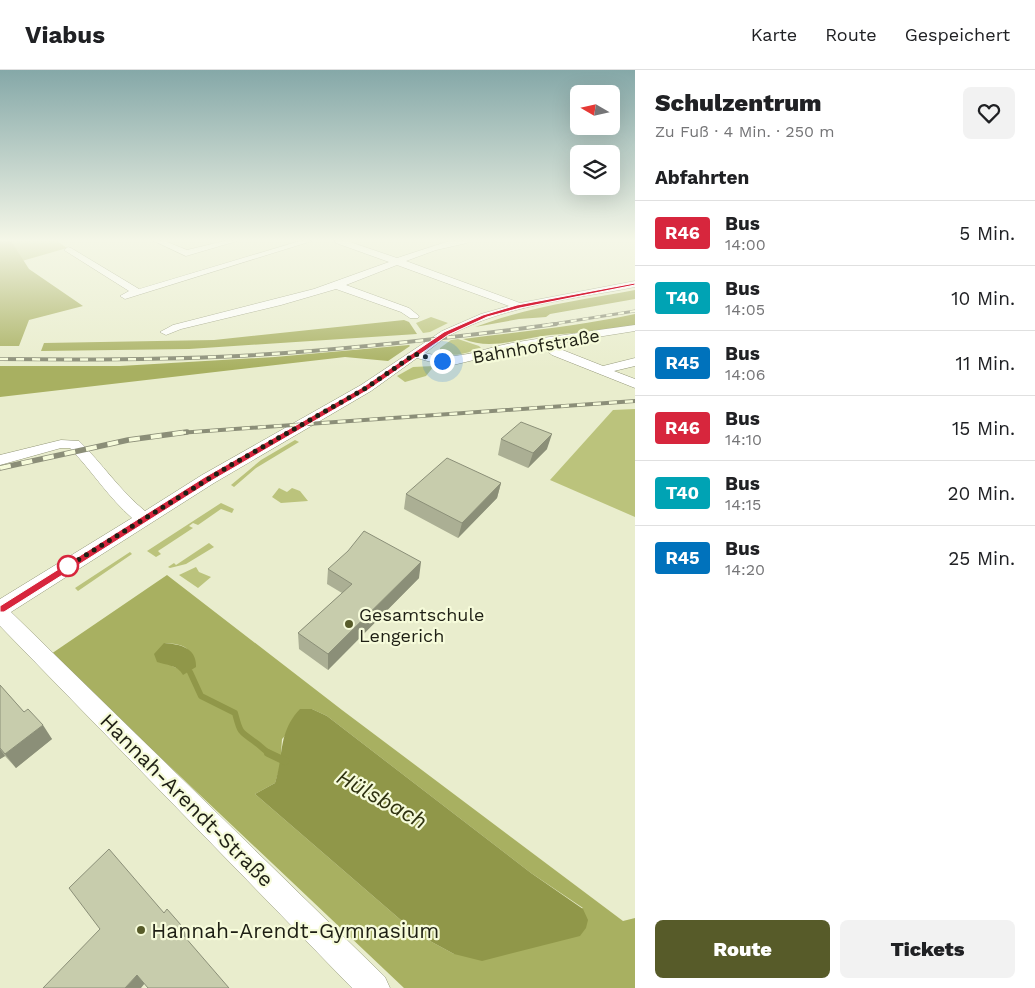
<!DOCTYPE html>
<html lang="de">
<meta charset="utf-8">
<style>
:root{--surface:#fff;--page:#f2f2f2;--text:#202124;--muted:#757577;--line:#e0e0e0;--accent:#575b29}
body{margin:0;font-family:"Work Sans",sans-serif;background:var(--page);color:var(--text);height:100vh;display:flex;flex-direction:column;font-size:19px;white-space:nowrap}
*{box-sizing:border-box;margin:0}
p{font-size:16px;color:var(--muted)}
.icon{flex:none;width:28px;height:28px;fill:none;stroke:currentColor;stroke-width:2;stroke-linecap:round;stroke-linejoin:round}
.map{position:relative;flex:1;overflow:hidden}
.details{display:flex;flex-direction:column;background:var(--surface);width:400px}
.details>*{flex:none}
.badge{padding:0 10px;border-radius:4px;font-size:18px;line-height:32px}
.needle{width:32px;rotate:279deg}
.buttons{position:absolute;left:570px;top:15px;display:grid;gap:10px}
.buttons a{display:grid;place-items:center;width:50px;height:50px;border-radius:8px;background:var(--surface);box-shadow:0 5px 20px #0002;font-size:25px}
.you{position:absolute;width:25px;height:25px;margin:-12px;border:4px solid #fff;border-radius:50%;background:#1a73e8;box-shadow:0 0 0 8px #1a73e833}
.map>.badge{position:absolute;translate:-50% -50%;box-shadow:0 0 0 2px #fff}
h2{padding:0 20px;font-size:19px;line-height:45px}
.round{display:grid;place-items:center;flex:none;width:52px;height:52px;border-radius:8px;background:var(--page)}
.summary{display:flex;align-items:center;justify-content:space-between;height:85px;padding:0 20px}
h1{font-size:24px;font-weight:800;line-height:38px}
.button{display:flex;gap:10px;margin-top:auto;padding:10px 20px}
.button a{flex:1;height:58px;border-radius:8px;background:var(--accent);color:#fff;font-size:20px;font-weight:800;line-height:58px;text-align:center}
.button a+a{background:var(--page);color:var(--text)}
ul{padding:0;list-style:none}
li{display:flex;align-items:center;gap:15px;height:65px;padding:0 20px;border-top:1px solid var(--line)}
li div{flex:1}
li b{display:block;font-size:19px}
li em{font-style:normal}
li .badge{min-width:55px;font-weight:700;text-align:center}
header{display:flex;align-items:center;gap:30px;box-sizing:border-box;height:70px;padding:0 25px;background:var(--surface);border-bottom:1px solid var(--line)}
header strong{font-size:24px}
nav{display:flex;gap:28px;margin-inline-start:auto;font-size:18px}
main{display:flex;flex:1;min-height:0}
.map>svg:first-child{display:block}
.green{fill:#bbc37c}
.forest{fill:#a8b061;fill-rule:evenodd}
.water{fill:#909749}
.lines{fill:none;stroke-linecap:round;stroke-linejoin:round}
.stream-far1{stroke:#909749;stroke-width:6}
.stream{stroke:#909749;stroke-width:8}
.minor-casing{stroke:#929677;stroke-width:1}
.minor{fill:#fff;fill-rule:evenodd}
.rail-far2-casing{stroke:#8b8e78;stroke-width:3}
.rail-far1-casing{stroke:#8b8e78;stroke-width:4}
.rail-casing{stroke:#8b8e78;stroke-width:5.5}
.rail-far2{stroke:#f6fbda;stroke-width:2;stroke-dasharray:6;stroke-linecap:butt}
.rail-far1{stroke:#f6fbda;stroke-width:2.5;stroke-dasharray:8;stroke-linecap:butt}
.rail{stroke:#f6fbda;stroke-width:4;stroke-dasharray:11;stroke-linecap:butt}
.wall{fill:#abaf94}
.shaded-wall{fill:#8b8f78}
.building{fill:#c7ccac;stroke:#8b8f78}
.line{fill:#d7263d;stroke:#fff}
.walk{stroke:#1e1f14;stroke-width:5;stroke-dasharray:0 9}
.stop-dot{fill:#fff;stroke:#d7263d;stroke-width:2.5}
.poi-dot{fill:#575b29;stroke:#f6fbda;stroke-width:2}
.labels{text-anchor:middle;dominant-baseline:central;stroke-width:4.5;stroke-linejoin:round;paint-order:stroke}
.street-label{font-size:18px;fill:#1e1f14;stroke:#f6fbda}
.poi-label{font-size:18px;fill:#1e1f14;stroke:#f6fbda;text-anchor:start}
.near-street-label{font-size:21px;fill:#1e1f14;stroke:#f6fbda}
.near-poi-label{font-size:21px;fill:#1e1f14;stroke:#f6fbda;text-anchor:start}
.near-water-label{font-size:22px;font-style:italic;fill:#2f3210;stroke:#f6fbda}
</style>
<header>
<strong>Viabus</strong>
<nav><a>Karte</a><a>Route</a><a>Gespeichert</a></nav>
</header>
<main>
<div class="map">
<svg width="635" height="918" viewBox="0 0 635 918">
<rect width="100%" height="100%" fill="#e9edcd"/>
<path class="green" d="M10 171H57L67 178 22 191Z
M431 247 448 253 430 262 423 263 416 253Z
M458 269 479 276 481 278C468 282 452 290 440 280V278L451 270Z
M434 296 426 306 405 312 397 306 413 297Z
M635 339V447L550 410 613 340Z
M295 370 299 372 256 398 234 417 231 415 261 390Z
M279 418 287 422 292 418 300 421 308 431 281 433 272 427Z
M221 433 234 439 232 443 221 439 198 455 193 453 189 456 193 458 158 481 161 484 156 487 147 481Z
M209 473 214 477 186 494 170 498 168 497 174 493 176 495Z
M130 482 132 484 78 521 75 518Z
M196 497 199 502 211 507 198 518 179 505Z"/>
<path class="forest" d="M0 171H11L29 199 83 236 29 250 19 276H0Z
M635 220V229L550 244 546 247 519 249 475 257C527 237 581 230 635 220Z
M635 244V255C607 260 579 263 550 265 520 268 492 281 463 269 520 262 578 256 635 244Z
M404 250 409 252 417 264 189 279 41 281 44 273 214 270Z
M409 275 410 276 388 291 345 287 0 327V296H120L275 287Z
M167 505 342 640 623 851 635 848V918H404L51 584ZM164 573C177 574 187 574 193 587L183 604 181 600 172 596ZM312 639 327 646 531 803 583 838 454 884 417 864 255 724 275 713 280 697 282 669Z"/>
<path class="water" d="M164 573C180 574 197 578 196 597L183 605C178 595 166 595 157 592L154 584Z
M300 639H312L327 646 531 803 583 839 588 850 586 858 580 866 482 891 454 884 417 864 255 724 275 713C284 685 278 662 300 639Z"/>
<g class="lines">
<path class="stream-far1" d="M190 602 201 626 235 643C240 662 239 661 255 672 261 676 264 681 271 684"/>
<path class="stream" d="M268 683 285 691"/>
<defs>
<path id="minor" d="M154 171H165L187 180 224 171H237L186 186Z
M300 171H312L125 229 120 226 129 221 64 180 68 177 71 178 139 219Z
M335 171H347L397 188 449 171H468L467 173 436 180 406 191 520 233 635 211V217C574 229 506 235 450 265 441 270 433 277 425 283 460 292 479 279 512 273 553 266 594 261 635 255V261L553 274 560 279 603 296 635 288V296L614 301 635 309V318L552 285 541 276 511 281 453 295H442L417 288 371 321 214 413 11 542 385 907 390 918H352L0 556V529L132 448C109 428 92 401 70 378H61L0 395V385L61 370 79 371C102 393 120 421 145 441L202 405 361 315 442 261 481 244 509 236 397 195 346 215 409 238 419 246 418 248H410L401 242 336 219 281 235 181 259 166 265 160 262 173 255 314 219 389 192 336 173Z"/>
</defs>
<use href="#minor" class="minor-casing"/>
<use href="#minor" class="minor"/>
<defs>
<path id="rail-far2" d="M547 255 635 241"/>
<path id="rail-far1" d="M0 289C80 290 159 290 239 286 345 280 451 268 556 254
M178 363 635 331"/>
<path id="rail" d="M0 398 128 370 187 362"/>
</defs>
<use href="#rail-far2" class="rail-far2-casing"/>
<use href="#rail-far1" class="rail-far1-casing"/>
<use href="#rail" class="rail-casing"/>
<use href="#rail-far2" class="rail-far2"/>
<use href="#rail-far1" class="rail-far1"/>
<use href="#rail" class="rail"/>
</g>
<path class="wall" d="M501 369 547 379 528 398 498 385Z
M501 413 497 428 458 468 404 439 406 424Z
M328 499 419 508 328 600 299 579 298 563 342 523 327 514Z
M0 615 24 642 52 669 16 698 5 686 0 689Z"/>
<path class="shaded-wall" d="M552 364 547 379 528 398 533 383Z
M501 413 497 428 458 468 462 453Z
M421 492 419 508 328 600V584Z
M43 655 52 669 16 698 5 684Z
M0 679 5 686 0 689Z
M181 855 187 866 184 869 178 859Z
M137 905 145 913 141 918H125Z"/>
<path class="building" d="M521 352 552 364 533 383 501 369Z
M447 388 501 413 462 453 406 424Z
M364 461 421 492 328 584 298 563 352 514 328 499 348 481Z
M0 615 24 642 28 639 43 655 5 684 0 678Z
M109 779 164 843 167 839 181 855 178 859 229 918H148L137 905 125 918H43L100 859 69 818Z"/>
<linearGradient id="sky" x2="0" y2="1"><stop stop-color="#85a8a8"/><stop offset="0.57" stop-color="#f5f7e8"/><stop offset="1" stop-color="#f5f7e8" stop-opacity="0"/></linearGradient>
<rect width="635" height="299" fill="url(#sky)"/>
<path class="line" d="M635 213V215L520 238 487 247 448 265 368 320 211 411 4 542H0V536L205 407 363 317 444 262 483 245 517 235Z"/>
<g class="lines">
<path class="walk" d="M68 496 62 500 231 395 366 318 415 284 442 291"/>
</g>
<circle class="stop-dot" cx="68" cy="496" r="10"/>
<g class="poi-dot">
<circle cx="349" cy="554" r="5"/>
<circle cx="141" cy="860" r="5"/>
</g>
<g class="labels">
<g class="street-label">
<text transform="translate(536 276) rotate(-10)">Bahnhofstraße</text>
</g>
<g class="poi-label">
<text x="359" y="544">Gesamtschule<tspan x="359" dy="21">Lengerich</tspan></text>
</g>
<g class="near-street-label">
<text transform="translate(187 730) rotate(45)">Hannah-Arendt-Straße</text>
</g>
<g class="near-poi-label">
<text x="151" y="860">Hannah-Arendt-Gymnasium</text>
</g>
<g class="near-water-label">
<text transform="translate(382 729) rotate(29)">Hülsbach</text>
</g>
</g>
</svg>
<div class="buttons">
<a><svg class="needle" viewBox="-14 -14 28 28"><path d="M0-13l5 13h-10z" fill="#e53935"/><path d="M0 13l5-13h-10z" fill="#757577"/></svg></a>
<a><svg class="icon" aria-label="layers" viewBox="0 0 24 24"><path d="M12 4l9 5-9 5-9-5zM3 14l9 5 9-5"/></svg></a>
</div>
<div class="you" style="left:442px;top:291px"></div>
</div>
<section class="details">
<div class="summary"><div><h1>Schulzentrum</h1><p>Zu Fuß · 4 Min. · 250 m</p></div><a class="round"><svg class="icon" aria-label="heart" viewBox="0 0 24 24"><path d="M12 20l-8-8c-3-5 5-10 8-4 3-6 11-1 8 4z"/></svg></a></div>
<h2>Abfahrten</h2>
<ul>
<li><span class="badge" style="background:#d7263d;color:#fff">R46</span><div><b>Bus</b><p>14:00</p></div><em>5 Min.</em></li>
<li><span class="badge" style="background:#00a3b4;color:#fff">T40</span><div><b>Bus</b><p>14:05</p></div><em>10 Min.</em></li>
<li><span class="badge" style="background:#0072bc;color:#fff">R45</span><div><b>Bus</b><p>14:06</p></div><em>11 Min.</em></li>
<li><span class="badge" style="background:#d7263d;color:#fff">R46</span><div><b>Bus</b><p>14:10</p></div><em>15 Min.</em></li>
<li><span class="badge" style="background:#00a3b4;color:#fff">T40</span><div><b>Bus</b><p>14:15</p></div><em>20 Min.</em></li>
<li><span class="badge" style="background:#0072bc;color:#fff">R45</span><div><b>Bus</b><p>14:20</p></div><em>25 Min.</em></li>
</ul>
<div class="button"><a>Route</a><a>Tickets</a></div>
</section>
</main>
